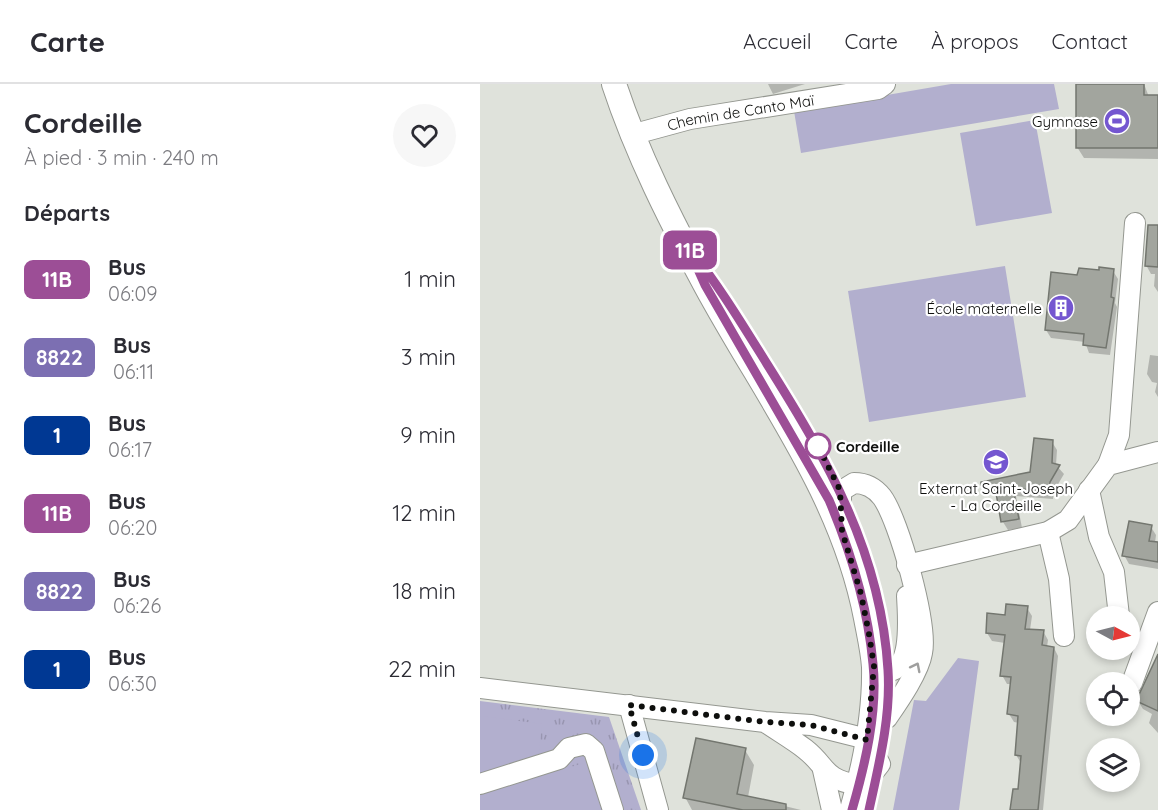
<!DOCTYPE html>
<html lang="fr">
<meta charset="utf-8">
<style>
:root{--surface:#fff;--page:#f7f7f7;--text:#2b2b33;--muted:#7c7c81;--line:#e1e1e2}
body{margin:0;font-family:Quicksand,sans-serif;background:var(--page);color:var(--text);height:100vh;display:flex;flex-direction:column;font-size:22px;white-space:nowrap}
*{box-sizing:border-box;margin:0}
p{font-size:20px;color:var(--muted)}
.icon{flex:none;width:33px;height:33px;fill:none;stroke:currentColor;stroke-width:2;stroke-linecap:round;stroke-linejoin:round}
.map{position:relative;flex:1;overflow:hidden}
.drawer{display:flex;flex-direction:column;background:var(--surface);width:480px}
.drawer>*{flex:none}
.badge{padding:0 12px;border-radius:9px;font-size:21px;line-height:39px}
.needle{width:39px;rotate:97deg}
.fabs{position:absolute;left:606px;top:522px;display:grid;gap:12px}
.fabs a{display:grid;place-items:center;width:54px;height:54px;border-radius:50%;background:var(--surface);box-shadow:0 3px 9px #0003;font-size:30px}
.you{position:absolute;width:30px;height:30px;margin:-15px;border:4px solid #fff;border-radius:50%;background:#1a73e8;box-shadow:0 0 0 9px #1a73e833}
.map>.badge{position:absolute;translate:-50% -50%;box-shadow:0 0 0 3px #fff}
h2{padding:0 24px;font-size:22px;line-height:54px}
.round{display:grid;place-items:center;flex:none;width:63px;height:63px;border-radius:32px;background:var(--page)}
.overview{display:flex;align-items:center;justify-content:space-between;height:102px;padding:0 24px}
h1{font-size:28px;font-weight:700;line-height:45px}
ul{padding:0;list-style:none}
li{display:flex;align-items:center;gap:18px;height:78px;padding:0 24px}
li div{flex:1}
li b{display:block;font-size:22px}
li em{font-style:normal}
li .badge{min-width:66px;font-weight:700;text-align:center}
header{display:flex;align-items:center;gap:36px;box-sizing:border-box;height:84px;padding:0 30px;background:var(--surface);border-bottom:2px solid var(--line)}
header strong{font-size:28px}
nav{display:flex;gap:33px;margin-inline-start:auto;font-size:21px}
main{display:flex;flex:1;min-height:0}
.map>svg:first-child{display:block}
.grass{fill:url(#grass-tufts)}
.pitch{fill:#b2afce}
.shadow{fill:#0003}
.building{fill:#a2a59e;stroke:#73766f;stroke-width:1.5}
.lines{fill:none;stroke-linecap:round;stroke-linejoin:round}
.minor-casing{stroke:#949790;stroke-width:22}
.major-casing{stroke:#949790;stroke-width:26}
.minor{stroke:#fff;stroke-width:20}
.major{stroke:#fff;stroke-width:24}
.oneway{stroke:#9f9f9e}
.line-casing{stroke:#fff;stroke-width:14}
.line{stroke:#9c4e96;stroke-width:9}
.walk{stroke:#0e0f0d;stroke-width:6;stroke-dasharray:0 10.8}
.stop-dot{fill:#fff;stroke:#9c4e96;stroke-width:3}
.labels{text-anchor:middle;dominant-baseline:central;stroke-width:4.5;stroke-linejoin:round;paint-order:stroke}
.street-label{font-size:15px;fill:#0e0f0d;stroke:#fff}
.poi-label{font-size:15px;fill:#0e0f0d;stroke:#fff;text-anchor:end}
.stop-label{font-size:15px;font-weight:bold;fill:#0e0f0d;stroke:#fff;text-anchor:start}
</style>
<header>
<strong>Carte</strong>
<nav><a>Accueil</a><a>Carte</a><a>À propos</a><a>Contact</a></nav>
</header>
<main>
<section class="drawer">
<div class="overview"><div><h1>Cordeille</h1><p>À pied · 3 min · 240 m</p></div><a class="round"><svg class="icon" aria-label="heart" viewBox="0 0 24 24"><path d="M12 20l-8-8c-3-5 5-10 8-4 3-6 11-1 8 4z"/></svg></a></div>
<h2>Départs</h2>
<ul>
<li><span class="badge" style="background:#9c4e96;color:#fff">11B</span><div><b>Bus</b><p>06:09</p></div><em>1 min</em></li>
<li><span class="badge" style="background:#7c6fb2;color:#fff">8822</span><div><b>Bus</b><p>06:11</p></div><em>3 min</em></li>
<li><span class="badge" style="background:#003893;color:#fff">1</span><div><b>Bus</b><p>06:17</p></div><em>9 min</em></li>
<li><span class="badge" style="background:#9c4e96;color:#fff">11B</span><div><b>Bus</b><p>06:20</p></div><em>12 min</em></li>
<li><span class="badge" style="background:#7c6fb2;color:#fff">8822</span><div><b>Bus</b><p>06:26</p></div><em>18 min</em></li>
<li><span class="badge" style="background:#003893;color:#fff">1</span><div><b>Bus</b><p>06:30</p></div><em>22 min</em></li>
</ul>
</section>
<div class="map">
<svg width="678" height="726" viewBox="0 0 678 726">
<defs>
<pattern id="grass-tufts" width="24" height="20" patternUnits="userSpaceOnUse" patternTransform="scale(1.5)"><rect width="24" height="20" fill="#b2afce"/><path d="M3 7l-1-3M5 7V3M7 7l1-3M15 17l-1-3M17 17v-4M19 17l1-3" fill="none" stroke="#9895b0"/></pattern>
</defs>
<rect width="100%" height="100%" fill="#dfe2db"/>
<path class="grass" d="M0 617 129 633 161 726H0Z"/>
<path class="pitch" d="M471 0H574L579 25 321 69 314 27Z
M555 36 572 129 496 142 480 49Z
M525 182 546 313 389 338 368 207Z
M478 574 499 577 479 726H413L434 616 446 617Z
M0 632 62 640 58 675 0 694Z
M107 678 124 726H0V711Z"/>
<path class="shadow" d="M288 0H325L293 10Z
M598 0H664L669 13H678V75L604 74 597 63Z
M678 164V208L674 202 675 190H671L666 181Z
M633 187 638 195 635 219 637 223 630 271 609 269 605 258 571 254 566 246 598 193Z
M670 271 678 272V313L675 308 677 299 672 298 667 290Z
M572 358 577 366 576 381 584 390 574 407 573 415 536 412 542 444 528 446 523 438 518 410 508 409 503 401 552 389Z
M671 443 676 451 675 459 678 460V485L649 480 644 471Z
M547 524 552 532 550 546 563 547 568 556 567 563 574 564 578 572 563 726H532L540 707 541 679 536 671 539 639 534 638 529 630 532 600H527L522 591 525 559 512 557 507 549 526 533Z
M678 574V649L669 639 672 630 663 625 658 617Z
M265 666 274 681 268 713 321 726H212L205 713Z"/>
<path class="building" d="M596 0H664V11H678V64H596Z
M668 141H678V183L665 182Z
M619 183 634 185 631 213 634 214 626 264 603 261 604 250 565 246 571 188 597 191 599 184 619 186Z
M554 354 573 356 572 379 580 381 570 398 569 408 533 404 539 435 521 438 515 403 501 401V398L550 388Z
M649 437 672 441 669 457 678 458V478L642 472Z
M526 520 548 522 545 545 564 546 562 561 574 563 558 726H530L533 705H538L541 672 535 671 538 632 527 630 531 593 520 592 525 551 506 549 507 529 525 531Z
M678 570V627L656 617Z
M216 654 266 664 257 710 306 720V726H263L203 714Z"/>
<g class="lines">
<defs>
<g id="minor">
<path id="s1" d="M151 51 210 35 398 5 405 0"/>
<path d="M628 381 639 351 655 139"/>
<path d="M609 406 619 453 634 488 639 532"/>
<path d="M361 440V407L374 399C385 399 395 404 402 413 419 436 448 541 442 569 439 588 418 618 407 634"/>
<path d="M568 448 579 495 584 552"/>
<path d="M427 481 568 448 588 436 628 381 678 368"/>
<path d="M394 582C435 606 428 532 427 512"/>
<path d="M652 599 678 528"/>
<path d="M0 604 285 638 331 641 387 655 400 680 389 694 378 701C342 695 348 683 325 665 312 655 298 647 285 638"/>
<path d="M149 621 178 726"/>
<path d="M343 686 352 726"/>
<path d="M0 700 79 675 89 664 106 660 114 667 133 726"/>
</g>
<path id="major" d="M134 0C157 70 191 137 226 202 285 311 362 409 386 534 389 550 393 567 394 583 395 631 385 680 372 726"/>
</defs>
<use href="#minor" class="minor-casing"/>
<use href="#major" class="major-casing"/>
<use href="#minor" class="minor"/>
<use href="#major" class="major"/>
</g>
<defs><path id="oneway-chevron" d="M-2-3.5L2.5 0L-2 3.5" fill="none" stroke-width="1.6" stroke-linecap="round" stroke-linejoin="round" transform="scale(1.5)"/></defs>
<use class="oneway" href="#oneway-chevron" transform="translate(436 583) rotate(-63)"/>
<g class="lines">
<defs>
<path id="line" d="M372 726C385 681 398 627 393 580 388 524 371 468 349 416L225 201 208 163C238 200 262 240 287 280 348 377 401 469 408 586 411 633 399 680 389 726"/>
</defs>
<use href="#line" class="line-casing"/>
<use href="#line" class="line"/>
<path class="walk" d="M163 671 149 621 285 638 331 641 387 656 394 582 389 550 381 510 362 447 360 406 338 362"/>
</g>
<defs>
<symbol id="stadium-disc" viewBox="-11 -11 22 22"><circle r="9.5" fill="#7456d0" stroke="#fff"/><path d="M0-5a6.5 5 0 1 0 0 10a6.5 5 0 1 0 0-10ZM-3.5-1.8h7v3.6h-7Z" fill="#fff"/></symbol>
<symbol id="building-disc" viewBox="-11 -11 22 22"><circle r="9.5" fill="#7456d0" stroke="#fff"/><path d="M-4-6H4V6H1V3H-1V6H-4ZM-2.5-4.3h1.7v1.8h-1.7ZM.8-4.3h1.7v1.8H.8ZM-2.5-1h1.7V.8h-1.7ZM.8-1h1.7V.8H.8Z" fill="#fff"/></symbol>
<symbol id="school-disc" viewBox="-11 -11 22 22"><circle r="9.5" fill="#7456d0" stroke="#fff"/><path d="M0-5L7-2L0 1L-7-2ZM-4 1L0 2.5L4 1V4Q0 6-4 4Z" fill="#fff"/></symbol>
</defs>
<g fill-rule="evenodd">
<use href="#stadium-disc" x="622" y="22" width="30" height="30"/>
<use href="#building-disc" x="566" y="209" width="30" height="30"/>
<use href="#school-disc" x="501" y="363" width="30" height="30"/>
</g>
<circle class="stop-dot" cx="338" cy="362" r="12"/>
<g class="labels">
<g class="street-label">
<text stroke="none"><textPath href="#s1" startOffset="112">Chemin de Canto Maï</textPath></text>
</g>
<g class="poi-label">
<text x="618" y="37">Gymnase</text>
<text x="562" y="224">École maternelle</text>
<text x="516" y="404" text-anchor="middle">Externat Saint-Joseph<tspan x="516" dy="17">- La Cordeille</tspan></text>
</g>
<g class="stop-label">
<text x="356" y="362">Cordeille</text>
</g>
</g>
</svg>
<div class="fabs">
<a><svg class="needle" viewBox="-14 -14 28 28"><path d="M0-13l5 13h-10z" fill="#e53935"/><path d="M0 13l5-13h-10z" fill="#7c7c81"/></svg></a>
<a><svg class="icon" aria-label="locate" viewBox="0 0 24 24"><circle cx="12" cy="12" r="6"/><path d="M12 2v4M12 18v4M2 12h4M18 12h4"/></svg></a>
<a><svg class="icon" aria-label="layers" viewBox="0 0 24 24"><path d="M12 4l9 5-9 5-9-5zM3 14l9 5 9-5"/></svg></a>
</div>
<div class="you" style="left:163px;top:671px"></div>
<b class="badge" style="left:210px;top:166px;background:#9c4e96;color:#fff">11B</b>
</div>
</main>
